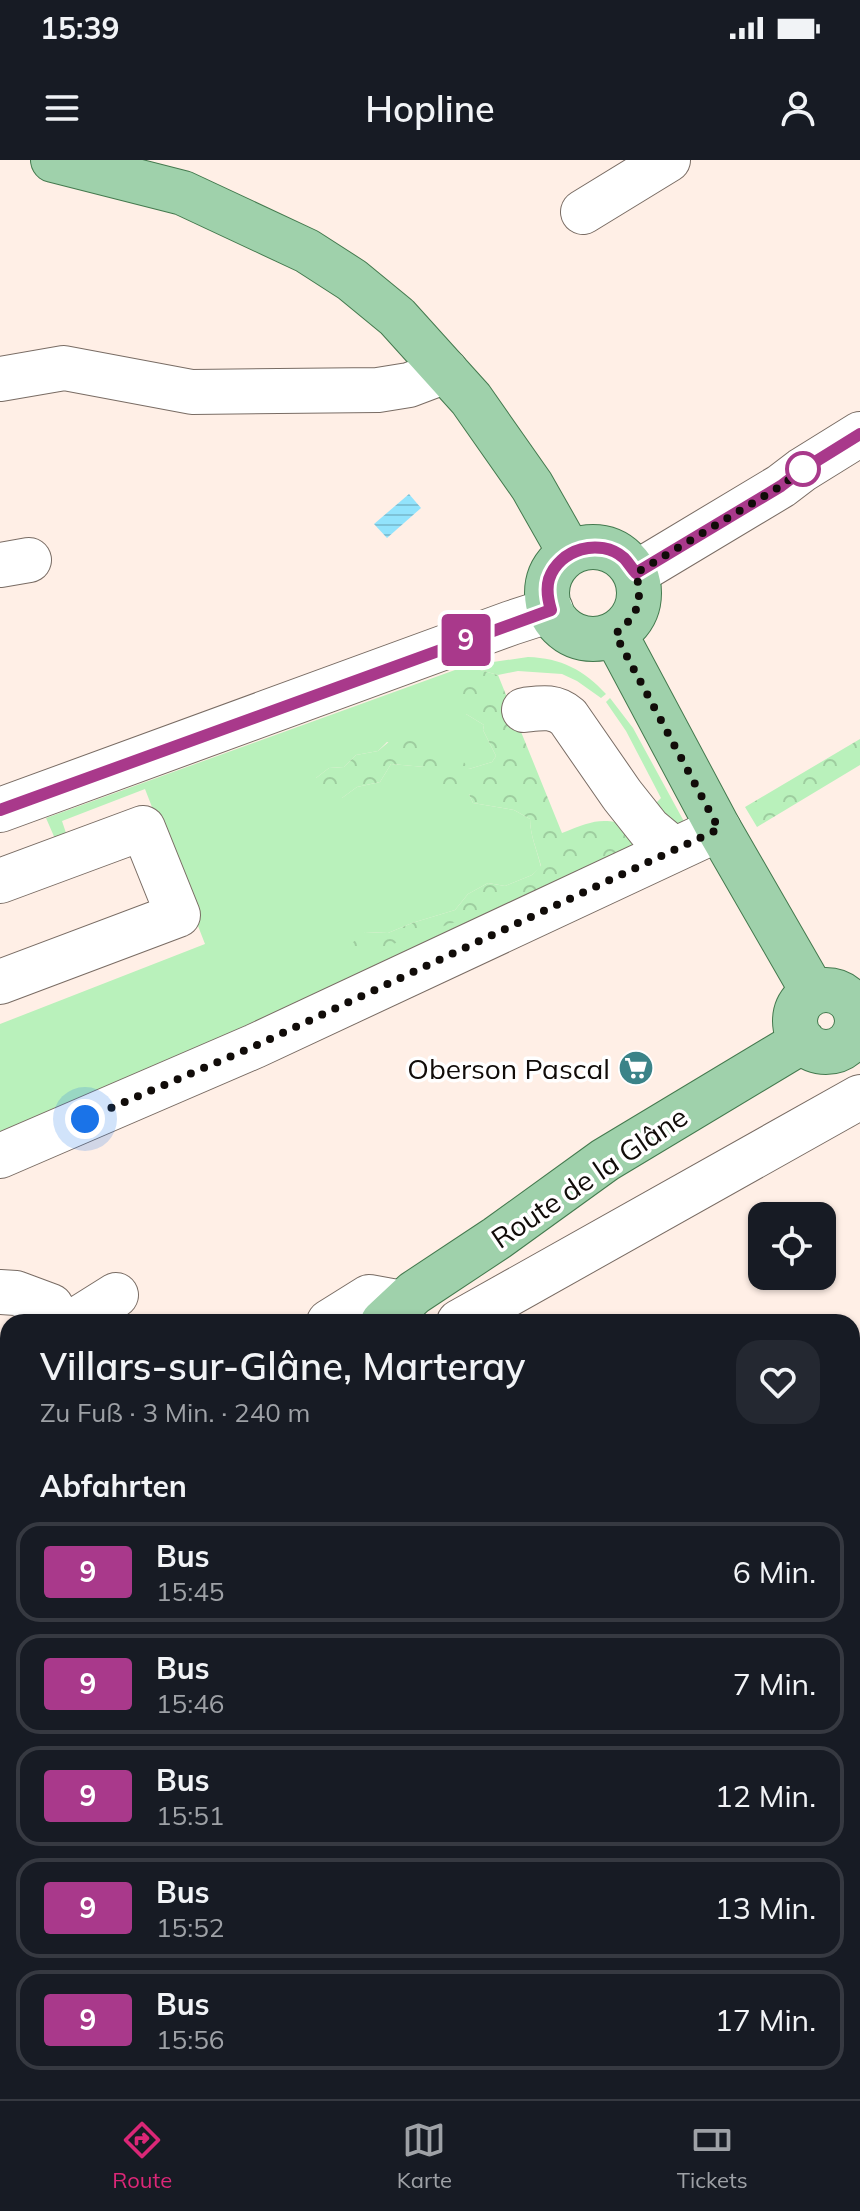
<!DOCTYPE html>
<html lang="de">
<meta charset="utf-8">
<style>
:root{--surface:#171b24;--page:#242831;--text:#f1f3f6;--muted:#9ea1a6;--line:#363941;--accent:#db2777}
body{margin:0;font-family:Mulish,sans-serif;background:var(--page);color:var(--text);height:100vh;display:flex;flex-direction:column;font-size:30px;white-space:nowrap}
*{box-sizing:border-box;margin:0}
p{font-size:26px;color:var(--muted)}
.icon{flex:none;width:44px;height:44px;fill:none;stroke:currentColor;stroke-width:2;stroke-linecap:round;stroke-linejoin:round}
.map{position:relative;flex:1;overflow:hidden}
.sheet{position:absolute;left:0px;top:1154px;width:860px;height:786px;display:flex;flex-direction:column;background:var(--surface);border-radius:24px 24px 0 0;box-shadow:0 2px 6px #0004}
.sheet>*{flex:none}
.badge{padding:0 16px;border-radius:6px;font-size:28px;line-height:52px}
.buttons{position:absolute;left:748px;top:1042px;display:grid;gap:16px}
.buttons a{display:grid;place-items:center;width:88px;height:88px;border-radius:16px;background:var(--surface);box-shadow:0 2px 6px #0004;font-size:40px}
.you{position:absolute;width:40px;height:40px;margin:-20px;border:6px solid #fff;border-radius:50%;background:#1a73e8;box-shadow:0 0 0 12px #1a73e833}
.map>.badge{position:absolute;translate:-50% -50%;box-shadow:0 0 0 4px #fff}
h2{padding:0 40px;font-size:30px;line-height:72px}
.round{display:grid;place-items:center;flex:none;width:84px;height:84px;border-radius:24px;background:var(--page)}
.overview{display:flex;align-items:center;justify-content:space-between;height:136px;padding:0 40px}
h1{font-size:38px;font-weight:600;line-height:60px}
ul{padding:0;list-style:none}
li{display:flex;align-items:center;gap:24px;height:100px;margin:0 16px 12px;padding:0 24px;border:4px solid var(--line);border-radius:24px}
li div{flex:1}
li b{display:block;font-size:30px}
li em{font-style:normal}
li .badge{min-width:88px;font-weight:700;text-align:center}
.status{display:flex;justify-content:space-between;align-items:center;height:56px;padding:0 40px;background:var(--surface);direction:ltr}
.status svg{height:22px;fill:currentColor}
header{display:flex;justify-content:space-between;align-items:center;height:104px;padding:0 40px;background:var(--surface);font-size:36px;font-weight:600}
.dock{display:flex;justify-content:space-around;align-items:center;height:112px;border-top:2px solid var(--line);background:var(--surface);font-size:22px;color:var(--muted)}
.dock a{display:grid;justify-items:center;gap:4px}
.dock .selected{color:var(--accent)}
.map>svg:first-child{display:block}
.green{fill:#b9f1bb}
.forest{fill:url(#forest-crowns)}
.water{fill:url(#water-rules)}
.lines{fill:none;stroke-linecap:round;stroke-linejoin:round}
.minor-casing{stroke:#796c64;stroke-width:46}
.major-casing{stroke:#44794e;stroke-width:46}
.minor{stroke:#fff;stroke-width:44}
.major{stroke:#9fd1ab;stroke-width:44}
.rail{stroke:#8f847e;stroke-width:6}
.line-casing{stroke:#fff;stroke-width:18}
.line{stroke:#a9398b;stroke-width:12}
.walk{stroke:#110c09;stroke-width:8;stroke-dasharray:0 14.4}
.stop-dot{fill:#fff;stroke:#a9398b;stroke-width:4}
.labels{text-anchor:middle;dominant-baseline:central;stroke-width:7;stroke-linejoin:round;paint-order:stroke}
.poi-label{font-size:28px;fill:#110c09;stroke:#fff;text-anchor:end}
.street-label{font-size:28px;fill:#110c09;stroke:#fff}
</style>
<div class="status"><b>15:39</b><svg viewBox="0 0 49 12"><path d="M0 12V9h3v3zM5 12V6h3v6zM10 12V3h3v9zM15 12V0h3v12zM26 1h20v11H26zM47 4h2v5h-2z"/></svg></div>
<header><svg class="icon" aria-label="menu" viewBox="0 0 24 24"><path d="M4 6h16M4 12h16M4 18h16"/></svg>Hopline<svg class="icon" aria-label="person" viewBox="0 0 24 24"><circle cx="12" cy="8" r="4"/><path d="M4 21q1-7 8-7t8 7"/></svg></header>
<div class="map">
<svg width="860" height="1939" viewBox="0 0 860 1939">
<defs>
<pattern id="forest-crowns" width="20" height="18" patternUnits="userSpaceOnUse" patternTransform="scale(2)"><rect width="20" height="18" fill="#b9f1bb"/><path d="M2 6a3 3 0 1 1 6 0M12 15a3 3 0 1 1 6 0" fill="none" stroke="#9ecd9f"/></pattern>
<pattern id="water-rules" width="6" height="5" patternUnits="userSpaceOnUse" patternTransform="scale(2)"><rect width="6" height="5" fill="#92e3fc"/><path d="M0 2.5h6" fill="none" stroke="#7dc2d7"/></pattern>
</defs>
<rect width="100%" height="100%" fill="#ffefe6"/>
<path class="green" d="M528 497C561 498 584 510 606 534L601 538 577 521 562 514 518 511 498 515 466 506V554L484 565 483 570 496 596 492 602 469 609 387 582 378 591 356 595 344 607 329 608 316 618 342 638 357 627 380 622 391 604 425 607 469 634 473 643 514 650 530 659C530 675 537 690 541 707L532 715 505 726 488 723 468 734 455 750 412 763 388 773 365 772 359 795 461 759 472 763 0 990V864L205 784 145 629 62 661 70 685 56 681 46 658 466 506Z
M610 538 633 568 687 667 645 654 661 638 626 571 606 542Z"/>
<path class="forest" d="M466 506 498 515 562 673C592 661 602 656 633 667L641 682 472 763 461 760 359 796 345 789 365 772 388 773 412 763 455 750 468 734 488 723 505 726 532 715 541 706C537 690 530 675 530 659L514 650 473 643 469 634 449 639 429 625 424 607 391 604 380 622 357 627 342 638 327 644 311 627 316 618 329 608 344 607 356 595 378 591 404 569 419 584 423 593C442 590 458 591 469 609L492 602 496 596 483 570 484 565 466 554 457 529Z
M860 579V605L757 667 745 647Z"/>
<path class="water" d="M409 334 421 348 387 378 374 364Z"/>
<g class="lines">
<defs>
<path id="minor" d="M583 52 668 0
M0 219 64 208 192 232 378 230 409 225 446 211
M0 405 29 400
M636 413 781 326 802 310 860 274
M524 550C541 548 554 545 568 557L622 635 649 669 673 689
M0 650 511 463 551 450
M0 721 143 668 178 755 0 822
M0 996 255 886 719 669
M0 1132 16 1133 51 1146
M73 1162 116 1135
M329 1162 369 1137 402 1143
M459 1162 860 937
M0 1346 8 1361
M852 1352 860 1347
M852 1890 860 1885
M354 1932 367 1936 370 1939
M267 1939 298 1932
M771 1939 783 1932"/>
<path id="major" d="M53 0 183 33 307 91 352 120 397 157 471 239 532 326 570 393
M547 433a46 46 0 1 1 92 0a46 46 0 1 1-92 0Z
M615 474 719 669 813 832
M795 861a31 31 0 1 1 62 0a31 31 0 1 1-62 0Z
M383 1162 414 1133 497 1078 605 1000 803 881
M0 1624 8 1614"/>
</defs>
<use href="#minor" class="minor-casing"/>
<use href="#major" class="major-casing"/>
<use href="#minor" class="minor"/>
<use href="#major" class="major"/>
<path class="rail" d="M852 1634 860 1629
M852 1655 860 1651
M30 1939 58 1932
M107 1939 133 1932"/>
</g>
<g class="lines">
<defs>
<path id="line" d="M0 650 551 450C548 440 546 429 549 419 559 389 600 377 624 398 628 402 632 409 636 413L781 326 802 310 860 274"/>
</defs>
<use href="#line" class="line-casing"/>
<use href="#line" class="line"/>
<path class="walk" d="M85 959 255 886 719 669 615 474C638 455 643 443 636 413L781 326 803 309"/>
</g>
<defs>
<symbol id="supermarket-disc" viewBox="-11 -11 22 22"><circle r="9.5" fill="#3b8388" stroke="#fff"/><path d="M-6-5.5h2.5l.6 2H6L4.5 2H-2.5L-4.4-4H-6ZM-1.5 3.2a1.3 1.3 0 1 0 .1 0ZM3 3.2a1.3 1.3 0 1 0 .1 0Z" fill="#fff"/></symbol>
</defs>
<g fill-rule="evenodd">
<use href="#supermarket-disc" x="616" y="888" width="40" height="40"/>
</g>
<circle class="stop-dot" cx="803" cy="309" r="16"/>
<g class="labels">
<g class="poi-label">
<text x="610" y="908">Oberson Pascal</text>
</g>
<g class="street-label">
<text transform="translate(589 1017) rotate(-34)">Route de la Glâne</text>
</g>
</g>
</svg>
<div class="buttons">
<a><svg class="icon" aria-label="locate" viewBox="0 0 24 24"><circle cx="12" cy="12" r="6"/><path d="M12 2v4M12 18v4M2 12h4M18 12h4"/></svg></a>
</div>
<div class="you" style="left:85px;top:959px"></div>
<b class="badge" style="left:466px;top:480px;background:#a9398b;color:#fff">9</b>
<section class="sheet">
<div class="overview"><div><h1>Villars-sur-Glâne, Marteray</h1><p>Zu Fuß · 3 Min. · 240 m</p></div><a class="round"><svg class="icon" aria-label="heart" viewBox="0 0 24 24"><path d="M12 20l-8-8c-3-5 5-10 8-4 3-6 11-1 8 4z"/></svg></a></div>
<h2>Abfahrten</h2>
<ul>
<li><span class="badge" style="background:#a9398b;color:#fff">9</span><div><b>Bus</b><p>15:45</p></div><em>6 Min.</em></li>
<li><span class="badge" style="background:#a9398b;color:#fff">9</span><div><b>Bus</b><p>15:46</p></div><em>7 Min.</em></li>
<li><span class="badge" style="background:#a9398b;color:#fff">9</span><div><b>Bus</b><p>15:51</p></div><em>12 Min.</em></li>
<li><span class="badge" style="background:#a9398b;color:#fff">9</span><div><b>Bus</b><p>15:52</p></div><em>13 Min.</em></li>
<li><span class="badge" style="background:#a9398b;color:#fff">9</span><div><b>Bus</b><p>15:56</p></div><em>17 Min.</em></li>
</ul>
</section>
</div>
<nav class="dock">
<a class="selected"><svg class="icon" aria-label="directions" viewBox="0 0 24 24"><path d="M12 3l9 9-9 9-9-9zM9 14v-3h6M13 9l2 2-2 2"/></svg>Route</a>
<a><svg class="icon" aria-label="map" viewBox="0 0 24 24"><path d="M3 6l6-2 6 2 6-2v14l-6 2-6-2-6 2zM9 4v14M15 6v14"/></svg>Karte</a>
<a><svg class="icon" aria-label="tickets" viewBox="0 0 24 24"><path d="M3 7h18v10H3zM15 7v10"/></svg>Tickets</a>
</nav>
